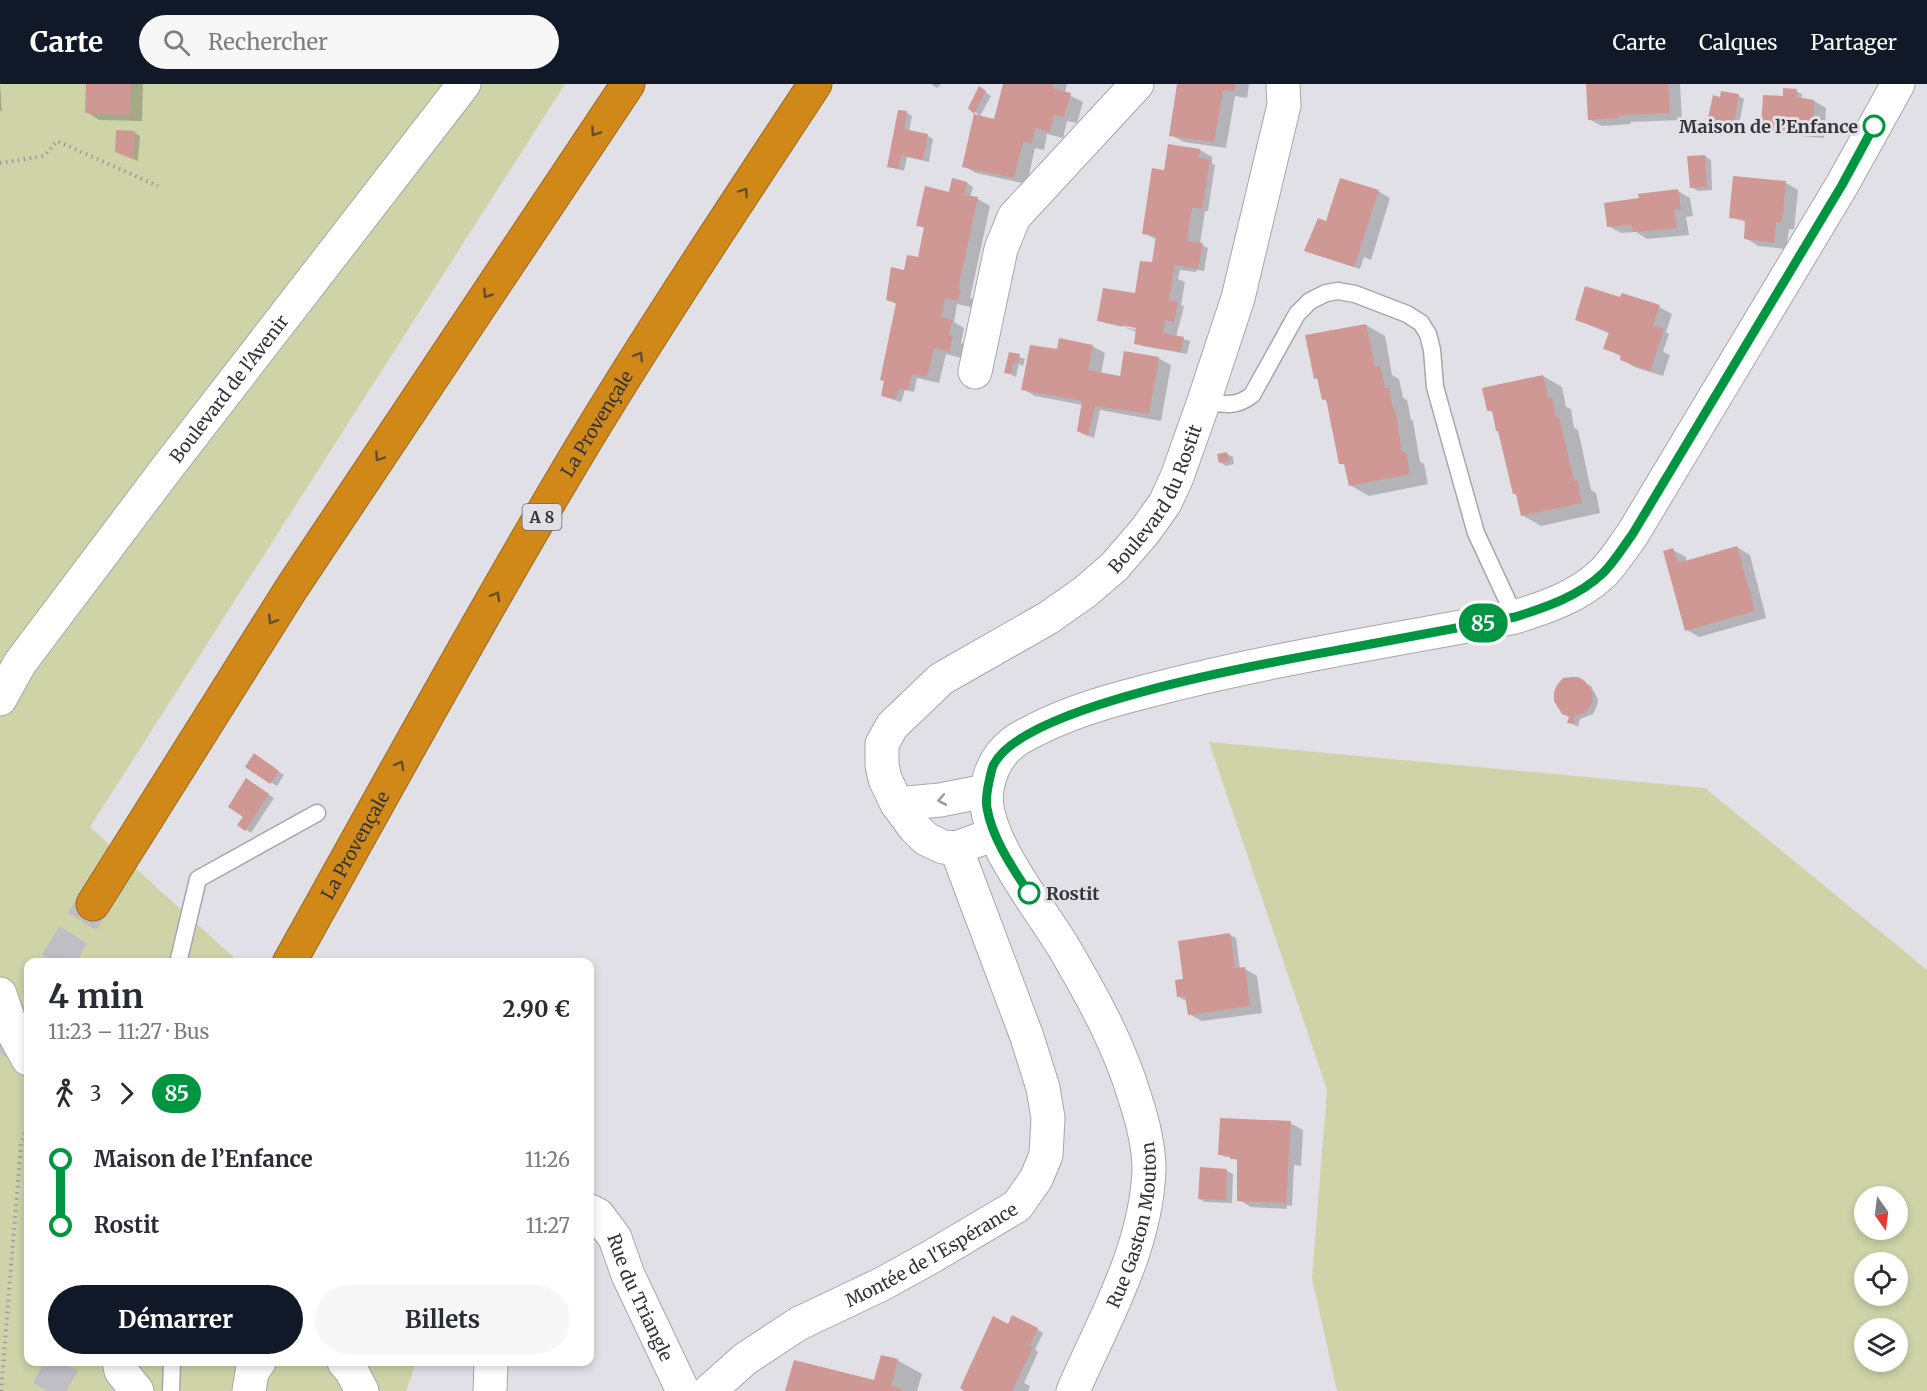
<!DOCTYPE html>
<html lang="fr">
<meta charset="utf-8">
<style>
:root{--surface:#fff;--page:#f7f7f7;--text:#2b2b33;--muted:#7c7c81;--accent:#111827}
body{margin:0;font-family:Merriweather,serif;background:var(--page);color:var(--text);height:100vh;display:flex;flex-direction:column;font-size:22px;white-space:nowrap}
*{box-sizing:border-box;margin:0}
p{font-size:20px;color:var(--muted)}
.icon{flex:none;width:33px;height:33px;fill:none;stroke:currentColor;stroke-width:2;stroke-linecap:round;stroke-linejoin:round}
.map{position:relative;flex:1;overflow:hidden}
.panel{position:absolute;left:24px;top:874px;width:570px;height:408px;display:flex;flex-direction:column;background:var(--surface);border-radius:12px;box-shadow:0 3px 9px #0003}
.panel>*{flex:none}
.badge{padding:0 12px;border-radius:20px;font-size:21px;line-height:39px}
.needle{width:39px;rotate:166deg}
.controls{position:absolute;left:1854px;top:1102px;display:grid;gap:12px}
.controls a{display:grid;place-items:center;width:54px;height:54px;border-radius:50%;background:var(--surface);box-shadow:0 3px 9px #0003;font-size:30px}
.map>.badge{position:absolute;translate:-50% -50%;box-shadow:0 0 0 3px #fff}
.legs{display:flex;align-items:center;gap:9px;height:66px;padding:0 24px;font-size:20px}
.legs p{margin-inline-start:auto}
.headline{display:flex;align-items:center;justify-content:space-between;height:102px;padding:0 24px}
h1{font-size:33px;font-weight:700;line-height:45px}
.cta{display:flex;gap:12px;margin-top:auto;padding:12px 24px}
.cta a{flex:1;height:69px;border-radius:36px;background:var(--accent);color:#fff;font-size:24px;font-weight:700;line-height:69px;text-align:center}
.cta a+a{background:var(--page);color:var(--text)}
ul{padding:0 24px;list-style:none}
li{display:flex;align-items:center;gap:21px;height:66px;font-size:22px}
li i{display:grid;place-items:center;width:9px;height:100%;margin:0 8px;background:currentColor}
li i::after{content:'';width:15px;height:15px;margin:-8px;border:4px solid;border-radius:50%;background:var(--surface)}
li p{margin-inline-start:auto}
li:first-child i{background:linear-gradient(#0000 50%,currentColor 0)}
li:last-child i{background:linear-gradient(currentColor 50%,#0000 0)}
header{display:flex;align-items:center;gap:36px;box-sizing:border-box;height:84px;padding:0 30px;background:var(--accent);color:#fff}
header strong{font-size:28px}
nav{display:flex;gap:33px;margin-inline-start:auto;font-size:21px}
.search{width:420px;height:54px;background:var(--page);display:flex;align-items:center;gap:15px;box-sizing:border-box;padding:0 21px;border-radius:33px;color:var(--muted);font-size:22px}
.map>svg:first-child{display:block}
.green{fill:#ced4a8;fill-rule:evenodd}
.shadow{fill:#0003}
.building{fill:#d09895}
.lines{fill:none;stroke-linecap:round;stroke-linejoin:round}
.motorway-tunnel{stroke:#bfbec4;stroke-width:33;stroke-dasharray:33 16;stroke-linecap:butt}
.service-casing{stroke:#a7a6ac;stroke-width:19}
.minor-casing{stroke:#a7a6ac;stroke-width:35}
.motorway-casing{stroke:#9a6b24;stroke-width:35}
.path{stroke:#9d9ca1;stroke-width:4;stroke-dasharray:1.5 4.5;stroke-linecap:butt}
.service{stroke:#fff;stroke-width:16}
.minor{stroke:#fff;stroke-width:33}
.motorway{stroke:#d08819;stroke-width:33}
.oneway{stroke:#644e2e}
.oneway2{stroke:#9a9a9b}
.line-1-casing{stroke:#fff;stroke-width:14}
.line-1{stroke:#009540;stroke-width:9}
.stop-1-dot{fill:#fff;stroke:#009540;stroke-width:3}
.labels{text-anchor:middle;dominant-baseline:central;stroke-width:6;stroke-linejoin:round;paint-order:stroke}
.shield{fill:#e1e0e7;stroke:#69686c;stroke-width:1.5}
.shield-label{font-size:16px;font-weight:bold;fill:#353537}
.stop-label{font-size:18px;font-weight:bold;fill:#353537;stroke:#e1e0e7;text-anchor:end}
.street-label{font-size:18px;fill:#353537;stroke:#e1e0e7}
</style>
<header>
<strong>Carte</strong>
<div class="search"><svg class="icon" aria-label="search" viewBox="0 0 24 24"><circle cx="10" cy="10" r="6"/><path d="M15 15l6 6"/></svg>Rechercher</div>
<nav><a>Carte</a><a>Calques</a><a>Partager</a></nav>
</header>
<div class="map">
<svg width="1927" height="1307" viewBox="0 0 1927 1307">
<rect width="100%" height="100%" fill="#e1e0e7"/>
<path class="green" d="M0 0H565L90 743 240 879H28V1278H416L406 1307H0Z
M1209 658 1705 704 1927 886V1307H1337L1312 1194 1327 1006ZM1864 1113H1898V1146H1864ZM1864 1179H1898V1212H1864ZM1864 1245H1898V1278H1864Z"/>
<path class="shadow" d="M0 0 2 27H0Z
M87 0H143L142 37 99 36 87 28Z
M931 0H941L937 4Z
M1004 0H1067L1065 9 1083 18 1077 39 1067 37 1063 54 1047 50 1044 66 1035 64 1027 100 976 89 964 82 996 37Z
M1192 0H1249L1247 14 1235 12 1226 64 1184 58 1171 51Z
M1587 0H1680L1682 36 1630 38 1631 40 1602 42 1589 35Z
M979 4 991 12 980 32 970 24Z
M1796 7 1802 10 1801 16 1814 17 1826 24 1824 54 1775 50 1763 43Z
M1738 12 1744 15 1738 46 1723 44 1717 40 1716 37 1710 33 1721 15Z
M906 28 912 32 909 48 928 52 933 55 929 78 907 73 904 87 889 82Z
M135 49 140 52 138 77 122 70Z
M1170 62 1200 66 1212 73V79L1215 81 1208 127H1205L1200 160 1208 164 1204 187 1197 186 1196 188 1180 186 1178 195 1185 198 1181 221 1184 222 1176 253 1190 257 1187 270 1142 262 1136 259 1137 248 1124 243 1138 246V243L1124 240 1123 243 1105 239 1099 236 1136 210 1159 181 1157 156 1144 149 1165 87Z
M1705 72 1711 76 1712 106 1698 107 1692 103 1689 74Z
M953 96 967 99 973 103 970 113 978 115 990 122 970 214 973 215 971 223 957 220 954 238 964 244 961 259 965 261 961 274 946 270 939 299 917 294 914 308 905 306 901 318 888 314 882 311 897 220 887 216 904 188 919 175 926 145 918 141 950 109Z
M1786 99 1798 106 1794 145H1789L1786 165 1758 162 1746 154V138L1731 133Z
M1378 107 1390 114 1371 176 1364 173 1360 185 1311 169 1327 139Z
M1678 107 1690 114 1693 132 1686 133 1689 151 1647 155 1636 148 1621 149 1608 142Z
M1621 215 1659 223 1672 230 1666 248 1669 250 1663 268 1670 271 1663 292 1634 283 1622 275V273L1605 264 1610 250 1576 235Z
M1366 241 1385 252 1392 291 1399 295 1403 314 1407 316 1411 336 1413 337 1420 378 1424 380 1428 400 1369 412 1350 401 1346 382 1341 379 1328 318 1323 315 1319 296 1316 294Z
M1092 262 1105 269 1101 290 1121 294 1158 274 1171 281 1161 337 1100 326 1094 354 1084 350 1083 321 1035 312 1023 305 1058 267Z
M1010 270 1025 275 1023 282 1019 280 1016 293 1006 288Z
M1543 292 1562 303 1566 323 1571 325 1574 344 1578 346 1591 406 1596 409 1600 429 1541 442 1522 431 1500 348 1497 346 1494 329 1488 326Z
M1227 370 1233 373 1234 380 1226 382 1220 378Z
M1737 463 1750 471 1766 534 1699 553 1687 546 1673 466 1686 473 1687 478Z
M1578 595 1591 602 1598 615 1597 622 1593 630 1580 635 1578 643 1569 638Z
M260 675 284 691 277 702 247 683Z
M252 699 274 714 251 749 239 741 245 732Z
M1230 851 1236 854 1240 885H1245L1257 892 1262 929 1202 937 1189 930 1187 915 1184 916 1178 912 1185 898Z
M1290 1039 1303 1046 1301 1082 1294 1081 1292 1122 1287 1121V1125L1251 1123 1239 1116V1078L1232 1073H1225L1219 1070Z
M1227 1087 1233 1090 1232 1119 1205 1118 1199 1115Z
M1008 1242 1037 1245 1043 1249 1035 1266 1038 1268 1024 1299 1030 1302 1028 1307H965Z
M897 1276 922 1290 917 1307H787L875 1298Z"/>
<path class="building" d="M86 0H131L130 31 85 29Z
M1003 0H1053V5L1071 9 1064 33 1054 31 1050 48 1035 44 1032 60 1023 58 1014 94 962 83 974 30 994 35Z
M1177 0H1236L1234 7 1223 6 1214 58 1169 52Z
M1586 0H1668L1670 29 1618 31 1619 34 1588 36Z
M979 2 986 7 974 30 968 24Z
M1783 4 1797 5 1796 13 1814 16 1812 48 1761 44 1763 11 1783 12Z
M1721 7 1739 10 1733 44 1715 41 1716 35 1708 34 1713 11 1720 13Z
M898 26 907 27 904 45 928 50 923 76 901 71 898 85 887 83Z
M116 46 135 47 133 75 115 68Z
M1168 60 1200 65 1199 74 1210 76 1202 125 1192 124 1187 157 1203 159 1198 185 1175 181 1169 216 1178 218 1174 238 1165 236 1163 249 1184 253 1181 268 1134 260 1136 244 1097 237 1103 204 1135 209 1140 177 1152 178 1156 152 1142 150 1152 84 1164 86Z
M1705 71 1707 103 1690 104 1687 72Z
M1733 92 1786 97 1782 138 1776 139 1774 159 1744 155 1745 136 1729 134Z
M952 94 967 98 964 111 978 113 958 205 961 207 958 217 945 214 941 233 952 236 949 251 953 253 949 268 934 264 927 293 912 290 908 306 899 304 895 315 881 312 884 297 880 296 896 219 886 216 891 183 904 186 907 171 918 173 924 143 916 142 925 102 949 108Z
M1340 94 1379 106 1354 183 1304 167 1318 134 1326 137Z
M1678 105 1681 126H1674L1677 144 1633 148 1632 141 1607 143 1604 119 1639 114 1638 110Z
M1585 202 1620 213 1622 209 1660 221 1653 241 1664 245 1650 287 1620 276 1621 271 1603 265 1609 248 1575 236Z
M1366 240 1375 283 1380 282 1385 304H1389L1393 325H1395L1402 368H1406L1410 390 1349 402 1344 380H1339L1326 315 1322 316 1317 294 1314 295 1305 251Z
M1059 254 1093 261 1088 286 1120 292 1124 267 1159 273 1149 330 1095 322 1088 352 1077 347 1082 317 1021 306 1030 261 1057 265Z
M1009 268 1020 270 1018 279 1013 278 1011 290 1004 289Z
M1543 291 1548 314 1552 313 1556 334 1559 333 1574 397 1577 396 1582 419 1521 432 1516 410H1513L1498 347H1496L1492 326 1487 327 1482 304Z
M1227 368 1229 377 1219 379 1217 370Z
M1737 462 1755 527 1685 547 1663 467 1673 464 1678 479Z
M1571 593H1578L1585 597 1590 604 1593 611 1592 619 1587 628 1575 632 1573 640 1567 639 1569 633 1562 630 1554 617V608L1557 601 1563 594Z
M254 669 279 687 270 700 245 683Z
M246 694 269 710 245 747 237 741 243 733 228 723Z
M1230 849 1235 884 1245 883 1250 922 1188 931 1185 912 1177 913 1175 896 1183 895 1178 857Z
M1220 1034 1291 1037 1286 1119 1237 1117V1075H1230V1071H1218Z
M1200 1083 1227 1085 1226 1116 1198 1115Z
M1012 1231 1038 1244 1029 1262 1033 1263 1012 1307H964L960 1304 993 1232 1008 1240Z
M881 1271 898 1275 891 1302 902 1305 901 1307H785L794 1276 874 1296Z"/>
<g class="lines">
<path class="motorway-tunnel" d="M56 879 93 820
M0 969 28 924
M47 1307 64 1278"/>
<defs>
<path id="service" d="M1204 317C1224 320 1235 324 1252 311L1297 230 1310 217 1326 209 1338 207 1355 210 1407 230 1421 239 1428 250 1432 266 1435 303 1476 449 1515 533
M178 879 198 795 317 729
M171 1307 172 1278"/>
<g id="minor">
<path d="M975 288 1001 165 1014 133 1137 0"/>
<path id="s1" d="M0 615 20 579 167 384 464 0"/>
<path d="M897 720 940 716 986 707"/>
<path id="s2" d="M995 750 956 764 943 763 926 755 914 743 897 720 885 695 882 681V660L892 642 941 595 1048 534 1085 508 1114 483 1145 447 1165 419 1177 393 1204 317 1238 214 1284 21 1283 0"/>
<path d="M0 910 12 946 28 975"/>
<path id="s3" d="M590 1127 598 1131 615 1154 628 1191 683 1307"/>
<path d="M119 1278 121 1287 137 1307"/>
<path d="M344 1278 352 1288 362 1307"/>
<path d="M249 1307 252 1288 259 1278"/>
<path d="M490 1307 491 1278"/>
<path id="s4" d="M709 1307 745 1275 798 1240 882 1200 931 1173 1017 1122 1036 1095 1046 1071 1048 1034 1043 1004 1027 953 956 764"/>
<path id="s5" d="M1073 1307C1104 1236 1146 1165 1149 1086 1149 1061 1143 1038 1135 1014 1119 960 1092 912 1064 864 1041 825 979 750 987 705 990 686 998 670 1014 658 1020 653 1028 650 1035 646 1068 629 1104 618 1140 609 1263 576 1390 557 1515 533 1547 523 1579 512 1603 489 1614 478 1623 463 1632 451L1842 101 1898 0"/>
</g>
<g id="motorway">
<path d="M93 820 291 505 628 0"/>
<path id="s6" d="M289 879C385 707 480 533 581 364 656 240 736 120 815 0"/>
</g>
</defs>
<use href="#service" class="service-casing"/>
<use href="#minor" class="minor-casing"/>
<use href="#motorway" class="motorway-casing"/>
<path class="path" d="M0 79 44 72 57 57 158 102
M1 1307 21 1059 28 1042"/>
<use href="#service" class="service"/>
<use href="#minor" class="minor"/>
<use href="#motorway" class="motorway"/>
</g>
<defs><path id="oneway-chevron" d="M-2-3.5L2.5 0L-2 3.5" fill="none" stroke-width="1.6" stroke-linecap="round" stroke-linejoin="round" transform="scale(1.5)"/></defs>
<g class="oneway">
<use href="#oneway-chevron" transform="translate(595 48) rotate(124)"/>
<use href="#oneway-chevron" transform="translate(744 108) rotate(-56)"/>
<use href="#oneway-chevron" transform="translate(487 210) rotate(124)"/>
<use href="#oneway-chevron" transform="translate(639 272) rotate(-58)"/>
<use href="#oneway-chevron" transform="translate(379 373) rotate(124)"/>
<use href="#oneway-chevron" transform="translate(496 512) rotate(-60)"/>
<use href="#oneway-chevron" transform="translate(272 536) rotate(122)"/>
<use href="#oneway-chevron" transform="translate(400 681) rotate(-61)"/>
</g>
<use class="oneway2" href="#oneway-chevron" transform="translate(942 716) rotate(170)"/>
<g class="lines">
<defs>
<path id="line-1" d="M1029 809C1012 783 992 754 987 724 985 713 988 703 990 693 991 689 992 683 994 680 1026 618 1284 576 1355 563 1408 553 1462 543 1515 533 1547 523 1579 512 1603 489 1614 478 1623 463 1632 451L1842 101 1874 42"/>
</defs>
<use href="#line-1" class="line-1-casing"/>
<use href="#line-1" class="line-1"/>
</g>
<g class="stop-1-dot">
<circle cx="1874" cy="42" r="10"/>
<circle cx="1029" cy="809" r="10"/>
</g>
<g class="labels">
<rect class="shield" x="522.5" y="420" width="39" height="26" rx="4.5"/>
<g class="shield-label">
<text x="542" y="433">A 8</text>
</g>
<g class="stop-label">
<text x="1858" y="42">Maison de l’Enfance</text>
<text x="1046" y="809" text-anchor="start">Rostit</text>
</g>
<g class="street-label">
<text stroke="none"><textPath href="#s1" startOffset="386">Boulevard de l'Avenir</textPath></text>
<text stroke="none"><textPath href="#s6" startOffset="621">La Provençale</textPath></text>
<text stroke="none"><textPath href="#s2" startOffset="558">Boulevard du Rostit</textPath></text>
<text stroke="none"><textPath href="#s6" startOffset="135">La Provençale</textPath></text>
<text stroke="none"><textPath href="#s5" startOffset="178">Rue Gaston Mouton</textPath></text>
<text stroke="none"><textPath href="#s4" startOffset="262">Montée de l'Espérance</textPath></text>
<text stroke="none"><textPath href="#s3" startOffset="102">Rue du Triangle</textPath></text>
</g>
</g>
</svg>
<div class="controls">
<a><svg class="needle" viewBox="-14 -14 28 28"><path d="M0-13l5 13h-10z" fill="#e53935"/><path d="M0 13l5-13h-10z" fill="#7c7c81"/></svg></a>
<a><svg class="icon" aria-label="locate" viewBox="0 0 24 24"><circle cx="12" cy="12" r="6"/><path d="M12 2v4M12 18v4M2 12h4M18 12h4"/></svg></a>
<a><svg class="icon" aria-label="layers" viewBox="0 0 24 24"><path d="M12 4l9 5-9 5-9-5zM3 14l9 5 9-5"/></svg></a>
</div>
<b class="badge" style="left:1483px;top:539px;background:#009540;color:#fff">85</b>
<section class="panel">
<div class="headline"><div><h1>4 min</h1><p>11:23 – 11:27 · Bus</p></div><b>2.90 €</b></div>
<div class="legs"><svg class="icon" aria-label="walk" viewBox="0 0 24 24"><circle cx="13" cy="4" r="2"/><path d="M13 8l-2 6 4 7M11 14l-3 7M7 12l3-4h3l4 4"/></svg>3<svg class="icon" aria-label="forward" viewBox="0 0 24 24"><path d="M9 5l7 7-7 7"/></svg><b class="badge" style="background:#009540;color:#fff">85</b></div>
<ul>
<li><i style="color:#009540"></i><b>Maison de l’Enfance</b><p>11:26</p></li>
<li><i style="color:#009540"></i><b>Rostit</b><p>11:27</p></li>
</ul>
<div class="cta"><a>Démarrer</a><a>Billets</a></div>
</section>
</div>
